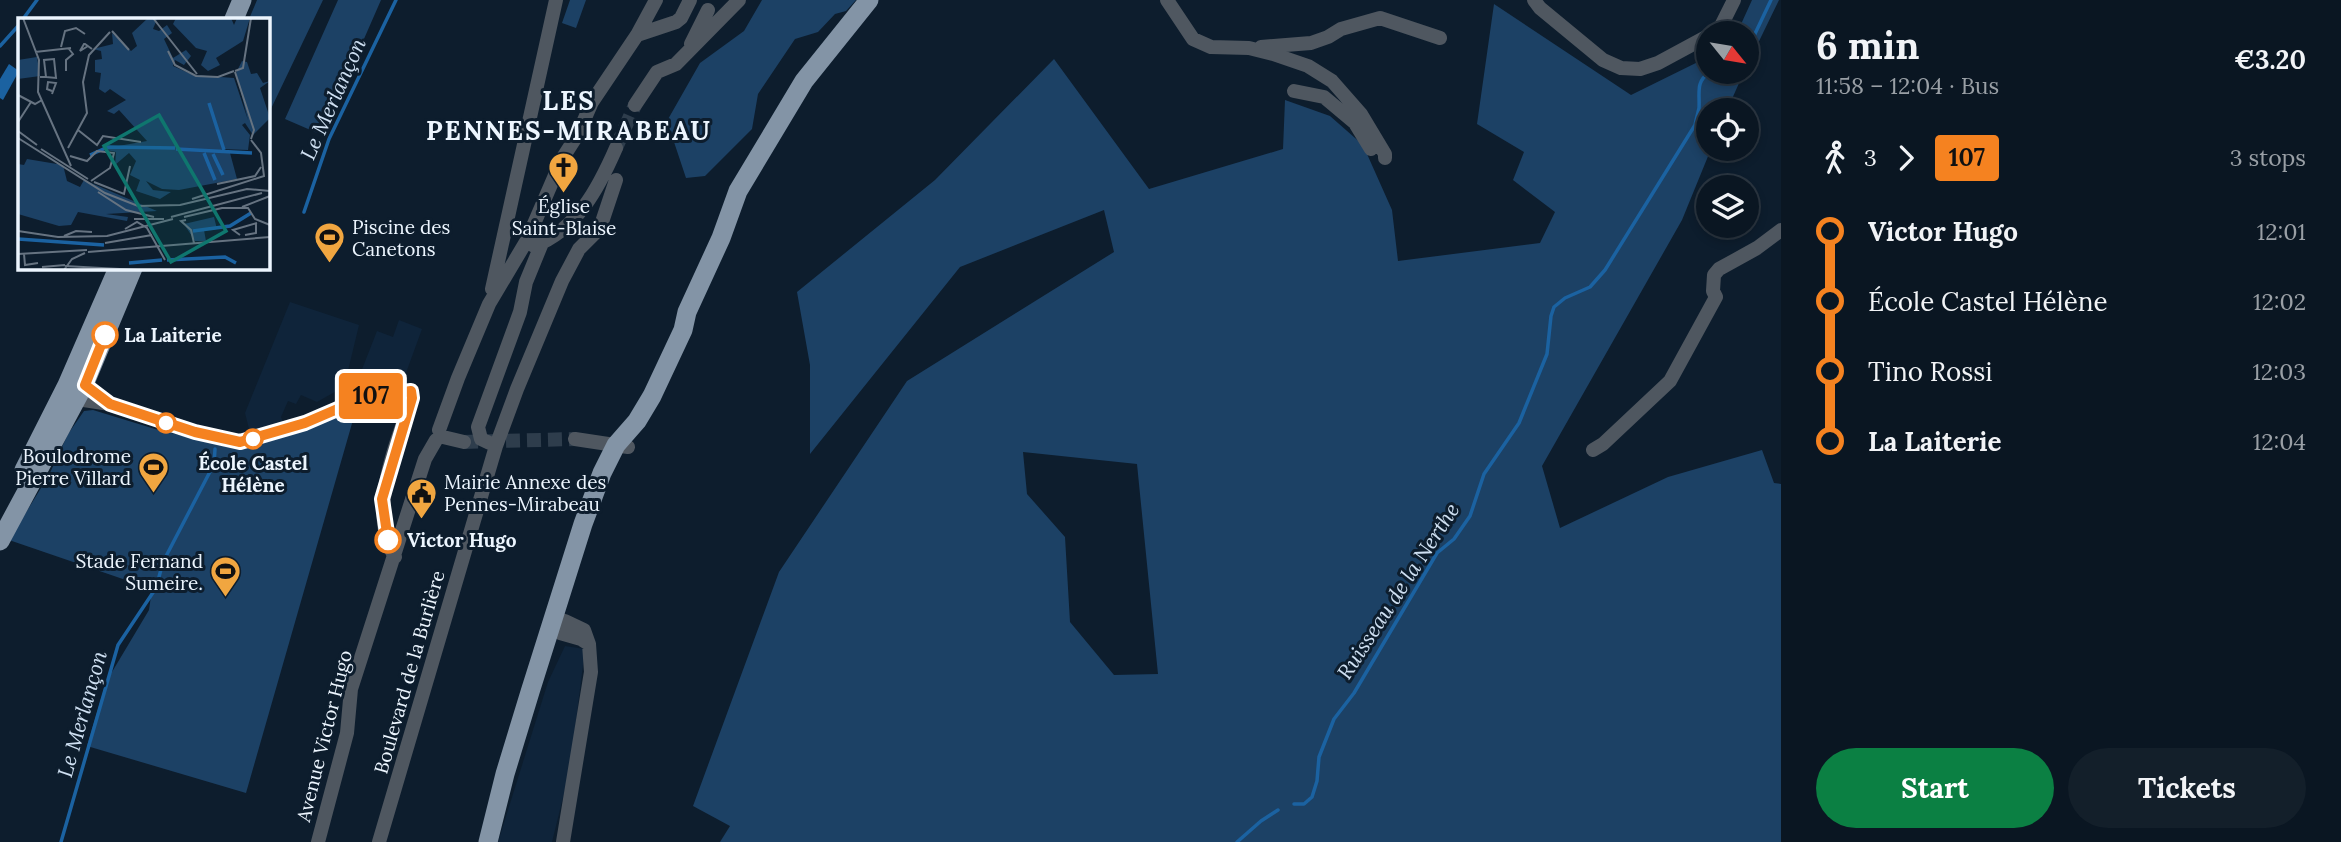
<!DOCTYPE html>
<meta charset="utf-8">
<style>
:root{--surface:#0a1622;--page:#131f2a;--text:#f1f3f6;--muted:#999fa5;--line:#2a3540;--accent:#0b8043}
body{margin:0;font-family:Lora,serif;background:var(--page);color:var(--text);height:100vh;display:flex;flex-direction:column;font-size:26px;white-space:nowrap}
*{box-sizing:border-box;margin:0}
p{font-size:23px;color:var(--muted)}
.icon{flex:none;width:38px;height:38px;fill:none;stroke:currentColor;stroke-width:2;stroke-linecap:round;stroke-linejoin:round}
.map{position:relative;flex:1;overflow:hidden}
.sheet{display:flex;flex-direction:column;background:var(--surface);width:560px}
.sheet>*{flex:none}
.badge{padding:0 14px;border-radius:5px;font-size:24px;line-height:46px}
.needle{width:46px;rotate:120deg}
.buttons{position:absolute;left:1696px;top:21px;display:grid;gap:14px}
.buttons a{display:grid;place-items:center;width:63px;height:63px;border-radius:50%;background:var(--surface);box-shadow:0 4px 10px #0003,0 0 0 2px var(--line);font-size:35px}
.map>.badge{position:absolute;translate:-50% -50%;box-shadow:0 0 0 4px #fff}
.legs{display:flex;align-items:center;gap:10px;height:77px;padding:0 35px;font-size:23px}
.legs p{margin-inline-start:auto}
.headline{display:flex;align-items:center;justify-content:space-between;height:119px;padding:0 35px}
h1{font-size:38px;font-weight:700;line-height:52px}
.action{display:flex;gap:14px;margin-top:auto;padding:14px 35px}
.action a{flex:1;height:80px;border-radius:42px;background:var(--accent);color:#fff;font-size:28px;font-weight:700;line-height:80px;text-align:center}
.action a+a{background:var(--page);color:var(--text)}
ul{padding:0 35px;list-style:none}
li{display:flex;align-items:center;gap:24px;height:70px;font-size:26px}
li i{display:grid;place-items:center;width:10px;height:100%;margin:0 9px;background:currentColor}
li i::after{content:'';width:18px;height:18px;margin:-9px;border:5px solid;border-radius:50%;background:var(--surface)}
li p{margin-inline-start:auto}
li:first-child i{background:linear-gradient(#0000 50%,currentColor 0)}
li:last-child i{background:linear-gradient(currentColor 50%,#0000 0)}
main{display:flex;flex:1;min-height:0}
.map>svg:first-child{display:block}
.built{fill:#0f243a}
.green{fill:#1c4165;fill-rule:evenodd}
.water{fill:#1b62a1}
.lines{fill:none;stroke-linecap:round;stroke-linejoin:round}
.stream{stroke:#1b62a1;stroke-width:3.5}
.minor-tunnel{stroke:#2e3d4c;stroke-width:14;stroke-dasharray:14 7;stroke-linecap:butt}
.minor{stroke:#4f5760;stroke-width:14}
.major{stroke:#8394a6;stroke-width:19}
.line-1-casing{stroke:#fff;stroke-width:16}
.line-1{stroke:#f58220;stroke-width:10}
.stop-1-dot{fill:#fff;stroke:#f58220;stroke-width:3.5}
.labels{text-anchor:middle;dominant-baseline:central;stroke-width:6;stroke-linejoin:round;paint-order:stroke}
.poi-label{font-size:19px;fill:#ecf5fe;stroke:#0d1d2d;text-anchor:start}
.stop-label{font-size:19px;font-weight:bold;fill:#ecf5fe;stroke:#0d1d2d;text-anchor:start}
.street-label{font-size:19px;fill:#ecf5fe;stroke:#0d1d2d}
.water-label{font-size:21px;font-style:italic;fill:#cfe0f2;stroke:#0d1d2d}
.district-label{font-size:26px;font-weight:bold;letter-spacing:2px;fill:#ecf5fe;stroke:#0d1d2d}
.inset-river{fill:none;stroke:#1b62a1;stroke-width:3.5}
.inset-road{fill:none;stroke:#667381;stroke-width:2}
.view{fill:#0f766e;fill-opacity:0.15;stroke:#0f766e;stroke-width:3.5}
.inset-edge{fill:none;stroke:#ecf5fe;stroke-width:3.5}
</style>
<main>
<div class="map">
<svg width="1781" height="842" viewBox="0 0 1781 842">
<rect width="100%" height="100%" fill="#0d1d2d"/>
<path class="built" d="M290 302 359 325 346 379 340 389 317 402 301 395 296 404 288 401 281 417 284 424 250 433 245 413Z
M399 320 422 329 402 384 361 393 359 377 377 331 393 337Z
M565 646 585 649 570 769 552 842H498L548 682Z"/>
<path class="green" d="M257 0H323L268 115V19H249Z
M338 0H381L322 135 285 119Z
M570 0H586L576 28 562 23Z
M762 0H856L846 11 835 14 818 32 795 39 758 94 752 129 705 176 686 178 667 121 700 63 744 31Z
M1752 0H1779L1747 66 1746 33H1737Z
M1494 4 1631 95 1708 57V72H1744L1727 110H1708V149H1711L1682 220 1542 466 1560 528 1668 477 1762 450 1774 483 1781 484V842H720L730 826 693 806 779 572 907 381 1114 252 1104 210 960 267 810 454V365L797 292 935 180 1054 59 1149 189 1283 149 1285 100 1330 116 1363 145 1392 210 1398 261 1540 243 1555 212 1513 180 1524 152 1477 124ZM1023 452 1137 464 1158 674 1114 675 1070 622 1065 537 1027 494Z
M357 406 246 793 87 746 106 682 149 610 152 589 9 540 49 475 68 434 84 411 93 410 155 429 228 447 257 443Z"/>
<path class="water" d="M9 64 19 71 3 100 0 98V79Z"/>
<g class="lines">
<path class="stream" d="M23 19 37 0
M0 46 19 25
M1746 46 1753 38 1771 0
M304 212 329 139 396 0
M1294 804H1304L1312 797 1317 781 1319 757 1334 719 1354 693 1437 553 1454 539 1470 516 1484 474 1519 423 1547 354 1551 316 1554 307 1565 298 1590 287 1605 270 1695 125C1696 119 1698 113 1699 108 1700 93 1695 82 1710 72
M61 842 118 645 156 588 163 562 214 464 215 449
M1237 842 1261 821 1278 810"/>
<path class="minor-tunnel" d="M616 148 635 105
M464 442 575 439"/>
<path class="minor" d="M1167 0 1193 39 1211 47 1249 48 1273 54 1308 66 1332 81 1361 114 1385 154V158
M1534 0 1540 8 1603 60 1621 68 1640 69 1658 63 1708 36
M1712 33 1720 28 1734 0
M637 35 676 22 681 18 690 0
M691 44 708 10
M1261 47 1311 43 1328 37 1341 29 1380 18 1440 38
M1294 91 1324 97 1355 123 1371 149
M635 105 657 72 676 64 739 0
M534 246C577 230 599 187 616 148
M492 289 556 0
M72 392 77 399 110 404 195 432 240 442 305 423 363 398 411 391 412 398C396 444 367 512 395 557
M439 430 458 378 489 304 527 240 562 159 578 134 592 102 637 35 656 0
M443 437 464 442
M575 439 628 447
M496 446 517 389 562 281 579 249 600 228 616 180
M1593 450 1603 444 1670 381 1716 297 1713 291 1714 275 1719 269 1757 248 1781 230
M562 620 560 633 581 639 589 644
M548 634 565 621 584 630 589 644 591 672 563 842
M318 842 347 733 351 689 425 459 436 440
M379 842 496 446 481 439 478 427 520 312 526 282 542 243"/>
<path class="major" d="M234 19 242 0
M24 470 67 385 118 268
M0 541 84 385 133 268
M488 842 505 774 530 692 583 524 602 473 616 445 637 421 652 396 683 330 687 312 721 238 738 191 804 81 869 0"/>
</g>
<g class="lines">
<defs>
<path id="line-1" d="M105 335 85 385 110 404 195 432 240 442 305 423 363 398 411 391 412 398 382 499 388 540"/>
</defs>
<use href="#line-1" class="line-1-casing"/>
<use href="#line-1" class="line-1"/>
</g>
<defs>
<symbol id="church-pin" viewBox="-11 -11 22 30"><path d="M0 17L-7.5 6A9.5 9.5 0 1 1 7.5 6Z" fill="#f1a640" stroke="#0d1d2d"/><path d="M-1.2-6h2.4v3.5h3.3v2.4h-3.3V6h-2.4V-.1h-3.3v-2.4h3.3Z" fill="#111"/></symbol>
<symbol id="stadium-pin" viewBox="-11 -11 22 30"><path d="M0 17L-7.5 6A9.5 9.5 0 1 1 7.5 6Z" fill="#f1a640" stroke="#0d1d2d"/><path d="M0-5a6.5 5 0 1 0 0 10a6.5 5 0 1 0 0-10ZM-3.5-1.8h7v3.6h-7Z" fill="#111"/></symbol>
<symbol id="civic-pin" viewBox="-11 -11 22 30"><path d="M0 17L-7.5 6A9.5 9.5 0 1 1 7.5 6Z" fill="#f1a640" stroke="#0d1d2d"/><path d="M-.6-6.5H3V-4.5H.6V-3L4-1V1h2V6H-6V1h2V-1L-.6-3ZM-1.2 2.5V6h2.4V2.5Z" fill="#111"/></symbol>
</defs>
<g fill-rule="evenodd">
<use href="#church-pin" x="546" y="150" width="35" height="47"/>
<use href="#stadium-pin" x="312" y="220" width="35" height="47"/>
<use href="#stadium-pin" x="136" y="450" width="35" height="47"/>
<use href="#civic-pin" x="404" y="476" width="35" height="47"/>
<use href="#stadium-pin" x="208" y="554" width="35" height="47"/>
</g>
<g class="stop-1-dot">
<circle cx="105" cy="335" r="12"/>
<circle cx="166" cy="423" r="9"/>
<circle cx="253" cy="439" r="9"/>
<circle cx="388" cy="540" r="12"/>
</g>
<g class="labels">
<g class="poi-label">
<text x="564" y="206" text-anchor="middle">Église<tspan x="564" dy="22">Saint-Blaise</tspan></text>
<text x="352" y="227">Piscine des<tspan x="352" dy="22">Canetons</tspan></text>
<text x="131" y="456" text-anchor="end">Boulodrome<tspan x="131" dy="22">Pierre Villard</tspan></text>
<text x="444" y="482">Mairie Annexe des<tspan x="444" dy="22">Pennes-Mirabeau</tspan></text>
<text x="203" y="561" text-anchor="end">Stade Fernand<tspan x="203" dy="22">Sumeire.</tspan></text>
</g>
<g class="stop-label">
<text x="124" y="335">La Laiterie</text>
<text x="253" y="463" text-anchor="middle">École Castel<tspan x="253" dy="22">Hélène</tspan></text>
<text x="407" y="540">Victor Hugo</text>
</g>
<g class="street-label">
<text transform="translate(409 672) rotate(-74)">Boulevard de la Burlière</text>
<text transform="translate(324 736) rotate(-76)">Avenue Victor Hugo</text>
</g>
<g class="water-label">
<text transform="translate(333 99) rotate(-66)">Le Merlançon</text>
<text transform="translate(1398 591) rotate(-57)">Ruisseau de la Nerthe</text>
<text transform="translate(82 714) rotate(-74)">Le Merlançon</text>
</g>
<g class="district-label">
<text x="569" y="100">LES<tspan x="569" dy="30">PENNES-MIRABEAU</tspan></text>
</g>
</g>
<g transform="translate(18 18)">
<rect width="252" height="252" fill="#0d1d2d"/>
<path d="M130 0 139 1 135 11 141 13 149 7 154 15 146 21 155 40 168 32 173 38 166 47 157 42 155 48 175 57 216 60 230 102 218 55 224 43 229 44 233 56 239 55 245 65 252 63 242 70 252 100 235 117 227 105 224 107 232 117 230 132 203 131 212 135 219 161 161 172 144 171 128 163 135 172 153 174 142 181 118 173 122 162 112 157 118 143 111 135 97 147 98 134 83 131 129 123 101 92 96 96 89 93 108 82 92 71 87 75 81 71 83 55 77 54V42L84 41 83 33 75 31 95 26 94 15 113 33 119 28 114 15ZM158 0H213L216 7 219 0H232L225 23 198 40 202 47 190 53 183 47 189 33 178 30 155 6ZM19 39 22 58 0 61V42ZM9 141 45 147 49 163 62 169 66 162 139 193 88 196 110 199 109 203 60 194 53 207 41 208 0 196V146L6 147ZM196 199 199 211 186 212 188 223H177L166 206Z" fill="#1c4165"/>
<path class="inset-river" d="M191 85 206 132M158 131 234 135M186 135 197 162M195 136 205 157M72 137 90 129 157 130M175 213 212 208 233 195M0 221 86 227M149 242 207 239 218 245M111 245 144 242"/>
<path class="inset-road" d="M5 0 21 42 20 74 53 148M135 0 179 56M94 13 111 32M70 28 62 33 66 26H67L74 31M43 29 47 13 58 10 67 16M150 33 157 47 178 58 200 59 216 53M17 34 53 30M48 53V42L55 36 51 31M217 53 225 50 233 0M217 54 236 112 233 121M22 59H28L26 42 36 41 38 60 28 59M34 76 38 65 30 64 29 71 34 73M0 77 17 86 24 82M0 104 13 84M60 112 79 127 85 118 123 124M0 113 19 127M0 120 87 175 120 188 162 187 229 171 252 173M50 130 69 95 65 64 71 37 92 14M23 131 70 161M52 138 69 143 79 133 96 135 92 150 73 163M76 164 106 176 112 148M199 166 237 158 243 149M80 174 108 192 136 199M174 181 246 158 243 135 233 122M224 189 252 178M153 199 244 175M166 199 204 190H230L237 201 252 207M116 201H146M168 202 163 203 173 212 176 225M107 211 119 204 129 210 147 242M0 213 40 219 89 218 155 201M222 217 215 212 239 205M227 217 238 215V205M46 218 58 213 74 214M87 225 134 217M70 234 252 219M0 236 69 232M6 236 7 247 20 245M47 248 120 252M24 249 47 247M46 252 54 241 67 235"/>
<path class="view" d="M141 97 208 213 153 244 86 128Z"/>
<rect width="252" height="252" class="inset-edge"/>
</g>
</svg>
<div class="buttons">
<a><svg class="needle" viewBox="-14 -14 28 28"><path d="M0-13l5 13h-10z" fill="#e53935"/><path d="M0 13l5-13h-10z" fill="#999fa5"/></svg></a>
<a><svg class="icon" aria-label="locate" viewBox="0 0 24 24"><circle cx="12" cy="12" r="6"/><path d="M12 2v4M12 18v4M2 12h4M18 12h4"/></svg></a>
<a><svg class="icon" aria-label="layers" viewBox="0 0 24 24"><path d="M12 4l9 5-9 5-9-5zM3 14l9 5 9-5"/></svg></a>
</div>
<b class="badge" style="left:371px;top:396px;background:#f58220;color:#111">107</b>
</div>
<section class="sheet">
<div class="headline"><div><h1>6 min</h1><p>11:58 – 12:04 · Bus</p></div><b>€3.20</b></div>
<div class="legs"><svg class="icon" aria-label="walk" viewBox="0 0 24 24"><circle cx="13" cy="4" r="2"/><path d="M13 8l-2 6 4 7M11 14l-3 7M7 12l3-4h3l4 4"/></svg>3<svg class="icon" aria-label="forward" viewBox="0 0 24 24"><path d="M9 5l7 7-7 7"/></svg><b class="badge" style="background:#f58220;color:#111">107</b><p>3 stops</p></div>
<ul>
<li><i style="color:#f58220"></i><b>Victor Hugo</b><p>12:01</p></li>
<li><i style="color:#f58220"></i><span>École Castel Hélène</span><p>12:02</p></li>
<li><i style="color:#f58220"></i><span>Tino Rossi</span><p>12:03</p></li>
<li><i style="color:#f58220"></i><b>La Laiterie</b><p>12:04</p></li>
</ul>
<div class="action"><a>Start</a><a>Tickets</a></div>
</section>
</main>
